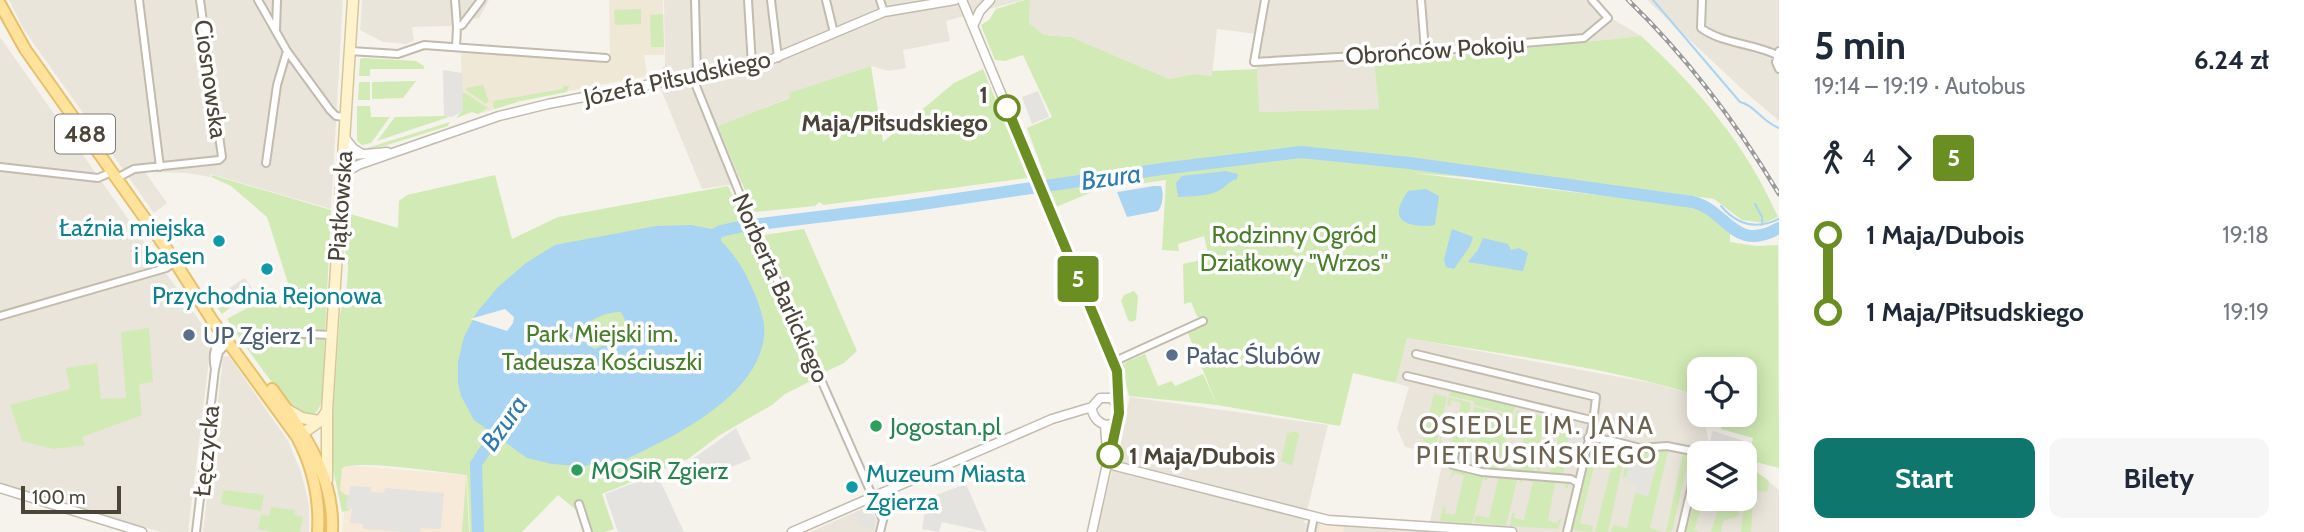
<!DOCTYPE html>
<html lang="pl">
<meta charset="utf-8">
<style>
:root{--surface:#fff;--page:#f6f6f7;--text:#1f2937;--muted:#747a83;--accent:#0f766e}
body{margin:0;font-family:Cabin,sans-serif;background:var(--page);color:var(--text);height:100vh;display:flex;flex-direction:column;font-size:26px;white-space:nowrap}
*{box-sizing:border-box;margin:0}
p{font-size:23px;color:var(--muted)}
.icon{flex:none;width:38px;height:38px;fill:none;stroke:currentColor;stroke-width:2;stroke-linecap:round;stroke-linejoin:round}
.map{position:relative;flex:1;overflow:hidden}
.side{display:flex;flex-direction:column;background:var(--surface);width:525px}
.side>*{flex:none}
.badge{padding:0 14px;border-radius:5px;font-size:24px;line-height:46px}
.tools{position:absolute;left:1687px;top:357px;display:grid;gap:14px}
.tools a{display:grid;place-items:center;width:70px;height:70px;border-radius:14px;background:var(--surface);box-shadow:0 4px 18px #0003;font-size:35px}
.scale{position:absolute;left:21px;bottom:18px;width:100px;box-sizing:border-box;padding-left:7px;border:4px solid #4b4439;border-top:0;font-size:19px;line-height:24px;white-space:nowrap;color:#4b4439;-webkit-text-stroke:5px #fff;paint-order:stroke}
.map>.badge{position:absolute;translate:-50% -50%;box-shadow:0 0 0 4px #fff}
.legs{display:flex;align-items:center;gap:10px;height:77px;padding:0 35px;font-size:23px}
.legs p{margin-inline-start:auto}
.summary{display:flex;align-items:center;justify-content:space-between;height:119px;padding:0 35px}
h1{font-size:38px;font-weight:800;line-height:52px}
.action{display:flex;gap:14px;margin-top:auto;padding:14px 35px}
.action a{flex:1;height:80px;border-radius:14px;background:var(--accent);color:#fff;font-size:28px;font-weight:800;line-height:80px;text-align:center}
.action a+a{background:var(--page);color:var(--text)}
ul{padding:0 35px;list-style:none}
li{display:flex;align-items:center;gap:24px;height:77px;font-size:26px}
li i{display:grid;place-items:center;width:10px;height:100%;margin:0 9px;background:currentColor}
li i::after{content:'';width:18px;height:18px;margin:-9px;border:5px solid;border-radius:50%;background:var(--surface)}
li p{margin-inline-start:auto}
li:first-child i{background:linear-gradient(#0000 50%,currentColor 0)}
li:last-child i{background:linear-gradient(currentColor 50%,#0000 0)}
main{display:flex;flex:1;min-height:0}
.map>svg:first-child{display:block}
.residential{fill:#eae5da}
.commercial{fill:#f7ead8}
.education{fill:#efe8d6}
.green{fill:#d2eab5}
.parking{fill:#e5e3e0}
.water{fill:#a9d4f2;fill-rule:evenodd}
.pier{fill:#f6f3ec}
.lines{fill:none;stroke-linecap:round;stroke-linejoin:round}
.stream{stroke:#a9d4f2;stroke-width:2}
.river{stroke:#a9d4f2;stroke-width:12}
.minor-casing{stroke:#c2bbae;stroke-width:10}
.tertiary-casing{stroke:#c2bbae;stroke-width:11}
.secondary-casing{stroke:#d6c79b;stroke-width:13}
.primary-casing{stroke:#e6c16a;stroke-width:14}
.minor{stroke:#fff;stroke-width:6}
.tertiary{stroke:#fff;stroke-width:8}
.secondary{stroke:#fff3cd;stroke-width:10}
.primary{stroke:#ffe39c;stroke-width:10}
.rail-casing{stroke:#9a9a9a;stroke-width:4.5}
.rail{stroke:#fff;stroke-width:2;stroke-dasharray:5;stroke-linecap:butt}
.line-1-casing{stroke:#fff;stroke-width:16}
.line-1{stroke:#6b8e23;stroke-width:10}
.stop-1-dot{fill:#fff;stroke:#6b8e23;stroke-width:3.5}
.culture-dot{fill:#0f9aa8;stroke:#fff;stroke-width:2.5}
.service-dot{fill:#5c6f8a;stroke:#fff;stroke-width:2.5}
.leisure-dot{fill:#2e9e5b;stroke:#fff;stroke-width:2.5}
.labels{text-anchor:middle;dominant-baseline:central;stroke-width:7;stroke-linejoin:round;paint-order:stroke}
.shield{fill:#fff;stroke:#817c74;stroke-width:2}
.shield-label{font-size:23px;font-weight:bold;fill:#4b4439}
.street-label{font-size:24px;fill:#4b4439;stroke:#fff}
.stop-label{font-size:24px;font-weight:bold;fill:#4b4439;stroke:#fff;text-anchor:end}
.culture-label{font-size:24px;fill:#0d838f;stroke:#fff;text-anchor:end}
.park-label{font-size:24px;fill:#4a7f2a;stroke:#fff}
.service-label{font-size:24px;fill:#4e5e75;stroke:#fff;text-anchor:start}
.leisure-label{font-size:24px;fill:#27864d;stroke:#fff;text-anchor:start}
.water-label{font-size:26px;font-style:italic;fill:#2e7ab2;stroke:#fff}
.neighbourhood-label{font-size:26px;letter-spacing:2px;fill:#6e6250;stroke:#fff}
</style>
<main>
<div class="map">
<svg width="1779" height="532" viewBox="0 0 1779 532">
<rect width="100%" height="100%" fill="#f6f3ec"/>
<path class="residential" d="M9 0H343L331 209 211 174 210 177 187 173 145 172 167 203 154 213 24 30Z
M362 0H489L479 18 460 20 451 26 412 27 414 41 406 44 383 42 360 30Z
M664 0H1023L946 21 950 41 903 50 906 68 889 71 871 66 790 93 791 97 719 126 742 183 702 189 655 75 665 65Z
M1030 0H1587L1596 9 1641 36 1434 58 1374 62 1379 109 1258 112 1257 69 1264 35 1217 29 1212 76 1194 74 1169 79 1071 37 1044 35 1029 23Z
M1647 0H1779V121L1742 89Z
M0 37 204 327 211 343 188 532H161L0 486Z
M1407 338 1652 383 1699 396V415H1703L1709 443 1730 453H1699V499H1745V463L1779 490V532H1097L1130 397 1328 425 1304 523 1428 531 1444 455 1405 447 1397 428 1409 387 1396 383Z
M229 356 288 441 301 472 309 504V532H203L223 357Z
M869 506 877 521 874 532H810Z"/>
<path class="commercial" d="M332 464 467 475 470 532H342L344 512Z
M1320 524H1343L1345 526 1343 532H1318Z"/>
<path class="education" d="M609 0H663L664 55H644L647 76 532 98 478 114 472 112 462 113 461 53 610 61Z"/>
<path class="green" d="M1025 0H1030L1029 23 1044 35 1071 37 1169 79 1194 74 1212 76V71L1257 69 1259 112 1379 109 1374 62 1434 58 1641 36C1699 89 1746 145 1778 217L1764 223 1742 220 1714 199 1655 191 1412 173 1706 208 1730 234V242L1756 246 1778 245 1779 468 1748 460 1753 438 1721 429 1723 415H1745V369H1699V396C1605 366 1504 355 1407 338L1396 383 1353 373 1340 426 1217 405 1129 396 1121 364 1145 354 1158 386 1172 381 1175 386 1203 374 1217 405 1187 331 1202 319 1197 316 1191 302 1184 304 1183 264 1209 258 1204 236 1178 244 1179 251 1162 250 1166 180 1097 190 1056 207 1027 128 1052 117 1023 55 1005 61 995 60 981 25 989 20 996 9Z
M641 9V24L615 25 614 10Z
M663 14 664 47H651L650 15Z
M363 58 416 61 424 66V69H370V76H359L360 59Z
M871 66 883 142 954 83 983 69 1028 178 824 205 819 202 815 206 754 212 718 126 790 98 789 93Z
M416 81 403 98 372 99V82Z
M359 82H370V100H358Z
M483 85 489 102 485 103 466 90V88Z
M563 86H569L567 92 521 101 518 100 517 102 494 109 493 101 563 89Z
M462 93H465L488 108 478 114 472 112 456 118 463 110Z
M357 106H370L371 117H390L371 143 362 145 357 141Z
M444 116 449 117 377 141 395 117Z
M450 122 448 126 384 146 364 149Z
M212 175 331 210 322 399C320 408 315 419 304 415 288 409 239 337 227 319L251 306 278 307 288 283 267 217 231 186 211 177Z
M495 175 512 239 558 217 728 186C759 250 785 315 815 379L785 394 772 405 720 435 688 459 602 494 614 529 605 532H584L575 509 558 495 522 532H470L467 475C444 473 357 459 342 468L340 490 344 494 353 497 346 507 350 510 342 512 332 464 331 446 340 315 347 285 348 265 344 248 347 213 398 228 399 201 407 195Z
M804 229 857 351 844 363 825 372 764 235Z
M226 291H230L236 303 222 314 212 300Z
M1134 291 1138 296 1136 320 1131 322 1128 320 1121 301 1124 295Z
M149 328 153 382 139 384 142 415 82 437 85 445 53 449 22 441 10 405 70 389 66 368 97 363 101 399 126 398 121 332Z
M1451 391 1515 406 1513 414 1474 405V401L1449 396Z
M1434 394 1447 397 1436 445 1422 443Z
M1449 397 1471 403 1463 446 1454 444 1451 448 1438 446 1441 435V441L1451 444 1461 403 1451 400 1450 406 1447 405Z
M1474 407 1512 416 1497 472 1487 470 1489 468V460H1482V468L1475 469 1478 450 1466 447 1468 438 1479 441 1482 431 1470 427Z
M1517 410H1519L1518 415 1524 416 1525 412 1546 417 1533 474 1502 471 1504 460 1508 461 1506 467 1516 469 1524 436 1515 433 1513 437 1510 436Z
M1549 418 1573 423 1563 461 1566 462 1562 477 1536 474 1538 465H1541L1540 471 1550 472 1558 439 1549 436 1547 441 1544 440Z
M1291 432H1297L1299 435 1292 466 1281 461 1287 434Z
M1596 442H1600L1580 523 1593 526 1592 532 1571 530 1590 443Z
M1635 450H1653V455L1629 466 1626 478 1623 477 1627 454 1634 455Z
M1660 450 1668 451 1650 528 1663 532H1611L1613 525 1627 528 1635 493 1648 496Z
M1683 453 1688 454 1689 457 1672 531 1666 532Z
M1625 454 1608 532H1595L1613 460Z
M1745 463 1769 481 1768 490 1766 492 1745 490Z
M1453 469 1484 474 1472 524 1440 521 1443 507 1446 508 1445 513 1455 515 1464 476 1454 473 1450 479Z
M1486 474 1518 476 1506 526 1474 523 1476 515 1489 518 1498 479 1488 476 1487 480H1484Z
M1521 476 1569 481 1568 488H1565V484L1555 483 1548 521 1557 523 1559 519H1561L1558 529 1510 526 1512 513H1515L1514 518 1524 520 1533 482 1523 479 1522 483 1519 482Z
M466 478 469 532H462Z
M1699 483V499H1704L1694 530 1699 532H1686Z
M223 490 264 495 261 511 221 504Z
M1721 499H1740L1739 516 1723 521 1721 532H1711Z
M1744 502 1753 503 1751 532H1741Z
M271 507 295 510 294 515 303 517 300 532H272L258 529 261 515 269 516Z"/>
<path class="parking" d="M443 70 462 73 463 111 452 117 444 116Z
M1038 91 1049 117 1032 124 1022 97Z
M245 278 254 292 238 303 229 288Z
M736 428 751 459 699 480 691 460Z
M1570 431 1584 434 1577 464 1563 461Z
M1713 431 1744 441 1740 453H1730L1709 443Z
M1454 444 1478 450 1475 469 1443 465 1447 448H1452Z
M1658 454 1648 496 1635 493 1637 483 1626 481 1628 466Z
M657 474 684 532H618L605 494Z
M966 484 987 532 942 522 939 532 922 529 926 505 925 499Z
M350 486 371 487V492L384 493 385 488 444 493 441 529 421 528 420 532H407L363 529V524L350 523 352 509 346 508 347 497H352L349 496Z
M869 507 876 520 873 529 861 526 855 513Z"/>
<path class="water" d="M1226 171 1238 174 1237 179C1230 181 1228 184 1223 188 1211 197 1192 196 1178 197L1176 183 1182 176Z
M1154 186H1161C1164 193 1163 205 1158 211L1127 217 1117 192Z
M1426 189 1439 196 1435 225C1425 227 1400 227 1399 213 1398 206 1404 197 1408 191Z
M691 225 721 231V241C736 256 745 271 753 290 759 304 766 322 764 337 758 384 708 416 671 437 662 441 625 461 617 462 606 463 596 463 585 466V468L580 469 579 466 552 464 527 458 474 420 461 396 458 383V362L464 337 477 312 498 287 526 263 555 245 656 226ZM621 312 627 324 623 336 595 349 587 345 580 331C589 319 606 312 621 312Z
M1452 229 1473 237 1470 246 1454 269 1446 267 1444 259Z
M1483 238 1508 244 1511 250 1519 248 1528 253 1523 271 1468 262 1478 250Z"/>
<path class="pier" d="M505 309 514 317 513 323 507 331 470 319Z"/>
<g class="lines">
<path class="stream" d="M1653 0 1740 102C1753 104 1764 123 1779 128
M1755 204 1762 217V225
M1721 206C1737 225 1756 230 1779 219"/>
<path class="river" d="M709 238 721 231 743 226 908 206 1169 168 1301 152 1409 163 1693 202C1727 210 1734 254 1779 228
M478 532 476 464 504 422"/>
<defs>
<path id="minor" d="M139 0 160 167
M258 0 287 51 330 110 336 116 345 117
M455 0 457 27 456 47
M695 0 697 75
M748 0 752 65
M771 0 778 58
M826 0 834 33
M880 0 884 12
M1265 0 1254 62 1406 53 1584 38 1608 18 1592 0
M1421 0 1425 51
M1702 0 1701 28C1723 44 1752 43 1777 55
M457 27 462 25 481 0
M276 30 277 0
M350 51 398 54 424 45 606 58
M1779 51 1776 62 1779 69
M692 76 749 217 883 520 880 532
M266 163 277 85 287 51
M0 167 98 178 112 172
M117 178 134 169 219 160 222 157 200 0
M0 316 166 268 175 262
M285 333 331 335
M1416 354 1596 397 1593 423 1567 532
M1113 362 1203 321
M215 369C212 356 214 344 225 336
M1407 376 1591 420 1593 423
M1588 438 1609 440 1640 448 1667 446 1697 452 1699 455 1681 532
M1455 452 1453 465 1482 472 1571 479 1578 483
M579 504 588 532
M883 520 890 490
M196 532 215 369 219 352 228 343 230 333
M1311 532 1314 517"/>
<path id="tertiary" d="M962 0 1117 371C1117 381 1122 409 1118 417 1110 433 1091 421 1092 407L1100 398H1111L1119 406
M973 26 980 11 990 0
M344 137 354 149 362 154
M343 160 354 155 387 152
M343 180 348 171 358 165 499 116 548 104 765 62 884 12 955 0
M1105 425 1107 451
M1108 464 1328 520 1512 532
M0 488 142 532
M792 532 1052 419 1092 407
M1092 532 1117 419"/>
<path id="secondary" d="M288 410 302 418 319 421
M299 436 320 421 327 411
M327 480V411L353 0"/>
<path id="primary" d="M0 4 25 49 168 251 212 320 297 437C313 467 320 498 318 532
M272 389C304 432 335 477 332 532"/>
</defs>
<use href="#minor" class="minor-casing"/>
<use href="#tertiary" class="tertiary-casing"/>
<use href="#secondary" class="secondary-casing"/>
<use href="#primary" class="primary-casing"/>
<use href="#minor" class="minor"/>
<use href="#tertiary" class="tertiary"/>
<use href="#secondary" class="secondary"/>
<use href="#primary" class="primary"/>
<defs>
<path id="rail" d="M1628 0C1687 57 1737 124 1779 194"/>
</defs>
<use href="#rail" class="rail-casing"/>
<use href="#rail" class="rail"/>
</g>
<g class="lines">
<defs>
<path id="line-1" d="M1007 108 1117 371 1119 413 1110 455"/>
</defs>
<use href="#line-1" class="line-1-casing"/>
<use href="#line-1" class="line-1"/>
</g>
<g class="stop-1-dot">
<circle cx="1007" cy="108" r="12"/>
<circle cx="1110" cy="455" r="12"/>
</g>
<g class="culture-dot">
<circle cx="219" cy="241" r="7"/>
<circle cx="267" cy="269" r="7"/>
<circle cx="852" cy="487" r="7"/>
</g>
<g class="service-dot">
<circle cx="189" cy="335" r="7"/>
<circle cx="1172" cy="355" r="7"/>
</g>
<g class="leisure-dot">
<circle cx="876" cy="426" r="7"/>
<circle cx="577" cy="470" r="7"/>
</g>
<g class="labels">
<rect class="shield" x="55" y="114.5" width="60" height="39" rx="5"/>
<g class="shield-label">
<text x="85" y="134">488</text>
</g>
<g class="street-label">
<text transform="translate(1435 50) rotate(-4)">Obrońców Pokoju</text>
<text transform="translate(677 78) rotate(-12)">Józefa Piłsudskiego</text>
<text transform="translate(211 79) rotate(82)">Ciosnowska</text>
<text transform="translate(340 206) rotate(-86)">Piątkowska</text>
<text transform="translate(781 288) rotate(66)">Norberta Barlickiego</text>
<text transform="translate(206 451) rotate(-84)">Łęczycka</text>
</g>
<g class="stop-label">
<text x="988" y="94">1<tspan x="988" dy="28">Maja/Piłsudskiego</tspan></text>
<text x="1129" y="455" text-anchor="start">1 Maja/Dubois</text>
</g>
<g class="culture-label">
<text x="205" y="227">Łaźnia miejska<tspan x="205" dy="28">i basen</tspan></text>
<text x="267" y="295" text-anchor="middle">Przychodnia Rejonowa</text>
<text x="866" y="473" text-anchor="start">Muzeum Miasta<tspan x="866" dy="28">Zgierza</tspan></text>
</g>
<g class="park-label">
<text x="1294" y="234">Rodzinny Ogród<tspan x="1294" dy="28">Działkowy "Wrzos"</tspan></text>
<text x="602" y="333">Park Miejski im.<tspan x="602" dy="28">Tadeusza Kościuszki</tspan></text>
</g>
<g class="service-label">
<text x="203" y="335">UP Zgierz 1</text>
<text x="1186" y="355">Pałac Ślubów</text>
</g>
<g class="leisure-label">
<text x="890" y="426">Jogostan.pl</text>
<text x="591" y="470">MOSiR Zgierz</text>
</g>
<g class="water-label">
<text transform="translate(1111 177) rotate(-8)">Bzura</text>
<text transform="translate(504 423) rotate(-55)">Bzura</text>
</g>
<g class="neighbourhood-label">
<text x="1537" y="425">OSIEDLE IM. JANA<tspan x="1537" dy="30">PIETRUSIŃSKIEGO</tspan></text>
</g>
</g>
</svg>
<div class="tools">
<a><svg class="icon" aria-label="locate" viewBox="0 0 24 24"><circle cx="12" cy="12" r="6"/><path d="M12 2v4M12 18v4M2 12h4M18 12h4"/></svg></a>
<a><svg class="icon" aria-label="layers" viewBox="0 0 24 24"><path d="M12 4l9 5-9 5-9-5zM3 14l9 5 9-5"/></svg></a>
</div>
<div class="scale">100 m</div>
<b class="badge" style="left:1078px;top:279px;background:#6b8e23;color:#fff">5</b>
</div>
<section class="side">
<div class="summary"><div><h1>5 min</h1><p>19:14 – 19:19 · Autobus</p></div><b>6.24 zł</b></div>
<div class="legs"><svg class="icon" aria-label="walk" viewBox="0 0 24 24"><circle cx="13" cy="4" r="2"/><path d="M13 8l-2 6 4 7M11 14l-3 7M7 12l3-4h3l4 4"/></svg>4<svg class="icon" aria-label="forward" viewBox="0 0 24 24"><path d="M9 5l7 7-7 7"/></svg><b class="badge" style="background:#6b8e23;color:#fff">5</b></div>
<ul>
<li><i style="color:#6b8e23"></i><b>1 Maja/Dubois</b><p>19:18</p></li>
<li><i style="color:#6b8e23"></i><b>1 Maja/Piłsudskiego</b><p>19:19</p></li>
</ul>
<div class="action"><a>Start</a><a>Bilety</a></div>
</section>
</main>
